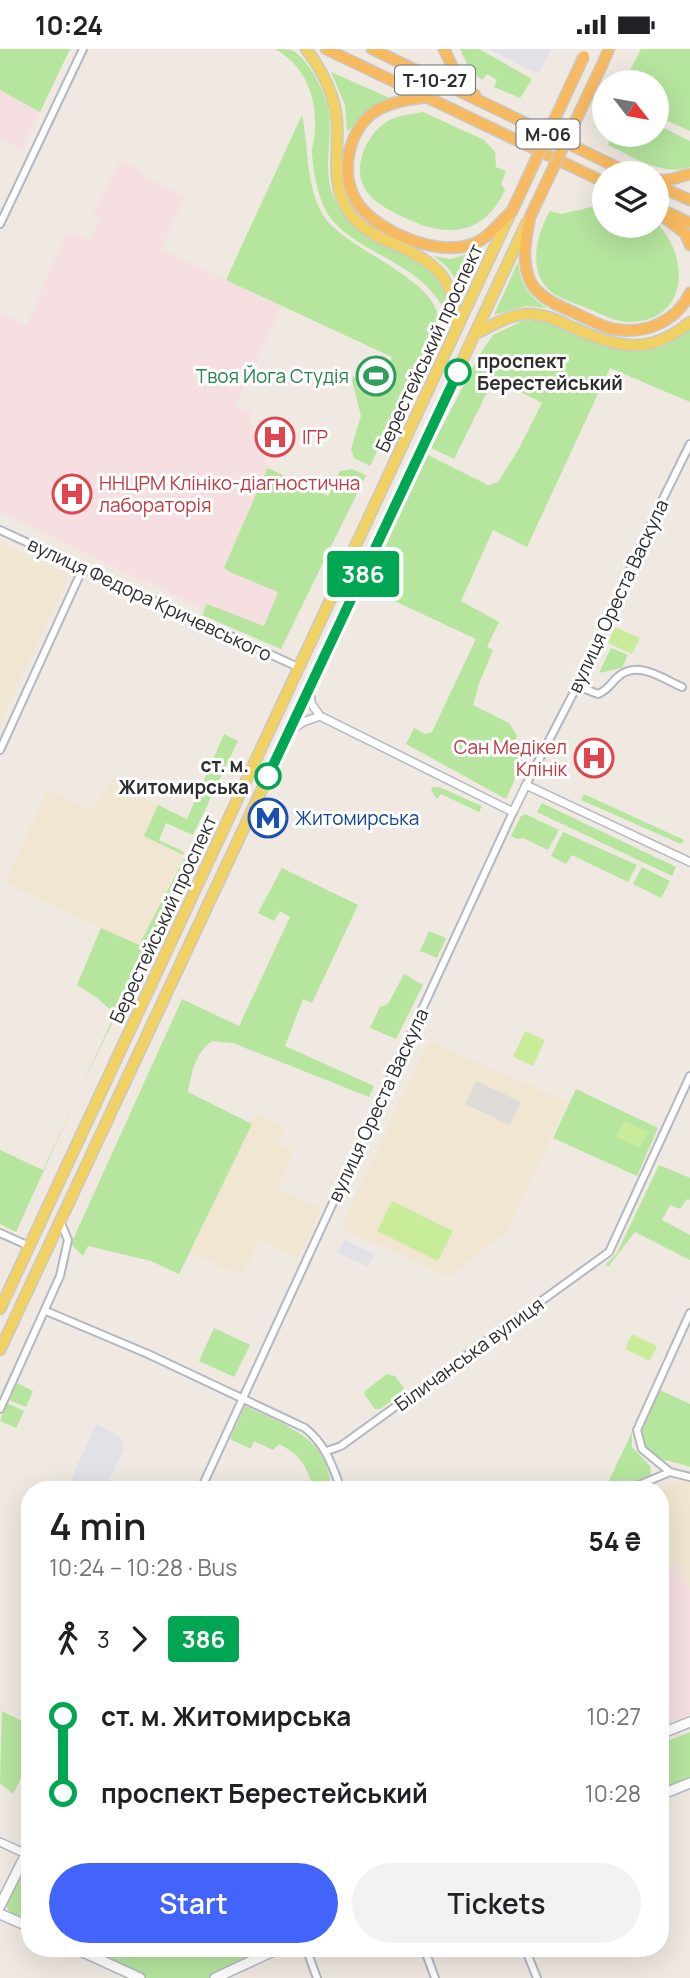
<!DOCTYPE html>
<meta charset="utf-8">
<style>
:root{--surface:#fff;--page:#f2f2f2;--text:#202124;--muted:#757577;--accent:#4264fb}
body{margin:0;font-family:Manrope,sans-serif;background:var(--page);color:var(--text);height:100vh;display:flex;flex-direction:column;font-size:26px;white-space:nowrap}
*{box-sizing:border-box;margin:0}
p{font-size:23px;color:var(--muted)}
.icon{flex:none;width:38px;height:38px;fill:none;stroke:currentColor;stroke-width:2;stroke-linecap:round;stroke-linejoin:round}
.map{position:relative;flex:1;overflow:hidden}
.drawer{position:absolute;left:21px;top:1432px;width:648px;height:476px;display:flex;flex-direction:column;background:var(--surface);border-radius:28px;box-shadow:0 7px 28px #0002}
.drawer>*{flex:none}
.badge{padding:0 14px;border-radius:5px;font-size:24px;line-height:46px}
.needle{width:46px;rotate:121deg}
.tools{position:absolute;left:592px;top:21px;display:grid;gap:14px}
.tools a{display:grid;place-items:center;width:77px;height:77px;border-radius:50%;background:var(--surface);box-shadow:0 7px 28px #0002;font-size:35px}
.map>.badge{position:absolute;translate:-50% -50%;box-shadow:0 0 0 4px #fff}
.legs{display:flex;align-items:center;gap:10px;height:77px;padding:0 28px;font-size:23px}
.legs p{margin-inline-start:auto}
.head{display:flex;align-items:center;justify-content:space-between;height:119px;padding:0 28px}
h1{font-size:38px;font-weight:600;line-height:52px}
.action{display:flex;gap:14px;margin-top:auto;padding:14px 28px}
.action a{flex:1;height:80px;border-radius:42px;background:var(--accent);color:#fff;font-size:28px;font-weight:600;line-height:80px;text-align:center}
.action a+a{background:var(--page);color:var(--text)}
ul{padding:0 28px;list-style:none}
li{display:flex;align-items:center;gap:24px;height:77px;font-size:26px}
li i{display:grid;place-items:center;width:10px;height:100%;margin:0 9px;background:currentColor}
li i::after{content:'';width:18px;height:18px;margin:-9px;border:5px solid;border-radius:50%;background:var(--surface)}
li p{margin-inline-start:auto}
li:first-child i{background:linear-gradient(#0000 50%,currentColor 0)}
li:last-child i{background:linear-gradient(currentColor 50%,#0000 0)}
.status{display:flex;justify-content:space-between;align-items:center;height:49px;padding:0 35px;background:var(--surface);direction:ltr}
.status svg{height:19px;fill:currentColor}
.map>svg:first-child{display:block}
.industrial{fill:#e3e1e8}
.education{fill:#f0e6d1}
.medical{fill:#f5dfe0}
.green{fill:#b6e59e}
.pitch{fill:#c9ec9a}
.plaza{fill:#dfdcd8}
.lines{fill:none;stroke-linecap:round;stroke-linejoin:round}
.minor-casing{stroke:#b4b7c1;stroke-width:10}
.tertiary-casing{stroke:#b4b7c1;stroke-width:10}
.secondary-casing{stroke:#b4b7c1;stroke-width:12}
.primary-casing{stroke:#c9c9c9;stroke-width:13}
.trunk-casing{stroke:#c9c9c9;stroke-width:13}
.minor{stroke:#fff;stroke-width:6}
.tertiary{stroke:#fff;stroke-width:7}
.secondary{stroke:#fff;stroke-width:9}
.primary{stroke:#f2d163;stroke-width:10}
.trunk{stroke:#f8ba60;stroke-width:10}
.trunk-bridge-casing{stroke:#c9c9c9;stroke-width:13;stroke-linecap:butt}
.trunk-bridge{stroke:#f8ba60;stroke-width:10}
.line-1-casing{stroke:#fff;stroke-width:16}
.line-1{stroke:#00a651;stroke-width:10}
.stop-1-dot{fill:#fff;stroke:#00a651;stroke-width:3.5}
.labels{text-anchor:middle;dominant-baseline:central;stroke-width:6;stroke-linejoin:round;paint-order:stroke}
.shield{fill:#fff;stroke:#6d6d6d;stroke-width:2}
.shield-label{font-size:18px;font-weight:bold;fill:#2e2e2e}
.street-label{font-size:19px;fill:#2e2e2e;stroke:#fff}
.stop-label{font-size:19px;font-weight:bold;fill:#2e2e2e;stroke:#fff;text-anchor:start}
.leisure-label{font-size:19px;fill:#27864d;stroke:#fff;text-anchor:end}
.health-label{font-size:19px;fill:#be3a42;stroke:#fff;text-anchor:start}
.transit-label{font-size:19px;fill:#164399;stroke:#fff;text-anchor:start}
</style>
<div class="status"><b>10:24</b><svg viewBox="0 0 49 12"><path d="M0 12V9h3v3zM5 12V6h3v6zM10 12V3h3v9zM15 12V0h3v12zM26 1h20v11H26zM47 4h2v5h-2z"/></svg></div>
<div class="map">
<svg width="690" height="1929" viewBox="0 0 690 1929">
<rect width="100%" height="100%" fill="#efe9e1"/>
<path class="industrial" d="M487 0H551L540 23 536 24Z
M344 1191 374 1205 368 1218 338 1204Z
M96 1375 119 1387 125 1399 104 1440H73L69 1435Z"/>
<path class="education" d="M0 494 69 526 0 674Z
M112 732 158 756 144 787 185 807 139 896 5 834 48 740 91 761Z
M429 992 568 1053 507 1181 449 1228 341 1179Z
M256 1065 285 1078 277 1094 293 1101 277 1141 321 1159 298 1209 260 1190 242 1227 190 1203Z
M678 1432 690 1433V1543L677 1514 660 1522V1440H655Z"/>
<path class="medical" d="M0 0H69L22 100 0 90Z
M120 111 142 122 144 128 185 148 161 200 282 257 235 357 252 364 249 370 270 420 328 447 266 586 199 558 0 463V264L27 276 66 184 91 191 100 170 92 166Z
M677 1514 690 1543V1665L660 1678V1522Z"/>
<path class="green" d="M0 0H70L40 63 0 41Z
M275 0C280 0 287 0 291 1 307 7 325 43 328 59 335 93 318 125 339 158 344 167 352 176 360 182 383 196 461 221 443 259 418 210 346 202 325 160 317 144 313 122 312 103 312 96 315 89 315 82 317 47 305 17 275 0Z
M460 0H479L532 30 520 49 494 38 497 31 487 25 482 31 470 21Z
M641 0H690V82L656 67V33H624Z
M331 23 392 50 376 55 347 83 345 56Z
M423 63 484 91 495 103 496 118 506 122 501 135 505 141C482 191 440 188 397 165 384 158 371 152 364 138 352 115 369 80 392 70 401 66 413 65 423 63Z
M302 66C309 99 305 135 323 166 344 201 441 230 438 273L370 417 354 409 351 400 361 367 352 332 353 327 379 339 392 308 226 231Z
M656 75 690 92V118C662 128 632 107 608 96L612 86H656Z
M601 144 604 145V177H656V173C690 207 690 272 629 273 615 273 602 265 589 260 578 255 564 251 554 245 526 226 536 186 550 162L561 165 592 158Z
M472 204 458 238C454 223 445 215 433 207L451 210Z
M518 213C521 236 527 246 547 259L526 257 494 266Z
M543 271C598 291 634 324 690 280V353L610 319 527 498 493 481 461 552 499 573 487 598 493 601 479 635 473 656 509 674 517 687 513 697 527 704 506 750 406 695 414 679 425 685 432 683 476 590 388 549 369 547 376 531 380 509 428 406 488 436 498 433 517 403 542 354 494 329 454 410 431 399 480 305 493 286 523 272Z
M267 420H270L328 447 340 422 352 420 366 426 281 600 202 566 207 555 264 577 278 543 230 523 224 519Z
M611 599 628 606 622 619 599 624Z
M224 685 238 692 193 786 166 774 159 791 184 803 183 806 144 787 158 756 187 770Z
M432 738H439L482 757 479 763 441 745 437 750 431 741Z
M584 745 684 791 681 795 581 751Z
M542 754 676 818 672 827 537 763Z
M525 765 559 781 548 801 523 789 517 790 511 787 521 767Z
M563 783 637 816 628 833 572 806 566 815 551 807Z
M184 810 190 813 78 1045 115 965 96 948 77 936 101 879 139 896Z
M642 818 670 832 661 849 633 835Z
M282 819 358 856 312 954 303 950 285 997 374 1037 369 1048 233 994 212 992C195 1004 192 1023 188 1043L252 1075 179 1225 151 1212 88 1197 83 1207 71 1195 182 950 239 977 290 868 280 862 274 872 258 864Z
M429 882 446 889 437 909 420 902Z
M404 925 423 936 396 990 370 979 380 958 388 955Z
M576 1040 658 1079 637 1127 553 1089Z
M76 1050 16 1183 0 1175V1101L43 1121Z
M659 1116 690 1129V1151L687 1150 680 1160 670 1156 662 1171 690 1186V1211L635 1183 608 1218 606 1215 617 1204Z
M214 1279 250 1296 234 1328 199 1312Z
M387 1325 395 1327 404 1339 403 1344 380 1360H375L364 1345 366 1341Z
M17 1334 33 1342 26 1358 9 1351Z
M660 1341 690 1355V1418C660 1406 652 1419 640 1381Z
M7 1354 24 1362 16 1379 0 1372Z
M245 1357C269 1369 304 1380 320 1404 327 1413 329 1429 333 1440H315C304 1416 303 1407 279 1395L273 1401 254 1392 251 1400 230 1390Z
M632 1383V1398L650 1417 651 1426 622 1440H605Z
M2 1662 30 1676V1711L13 1745 0 1734Z
M690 1683V1730L660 1742V1695Z
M30 1821V1874L10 1865 6 1855 21 1824Z
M82 1899H278L208 1929H147Z"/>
<path class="pitch" d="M615 578 640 589 632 605 608 594Z
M525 982 545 991 533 1017 513 1008Z
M624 1072 648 1083 640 1099 616 1088Z
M392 1152 453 1182 438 1212 377 1182Z
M632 1285 657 1297 650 1312 625 1300Z"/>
<path class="plaza" d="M476 1032 521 1053 510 1076 465 1055Z"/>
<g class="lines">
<defs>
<path id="minor" d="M0 175 83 0
M0 481 300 619
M577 637 598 645C609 641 611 633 619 627 639 611 663 630 682 638
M0 701 83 519
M526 736 577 637 654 468 690 395
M0 1184 29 1197
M46 1262 148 1305 305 1379C326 1396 332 1416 341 1440
M0 1360 60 1227 68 1191 60 1172
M327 1402 341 1397 609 1203 690 1027
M670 1423 642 1400 637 1381 690 1264
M201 1440 513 763
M629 1440 670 1423 690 1428
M306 1899 317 1929
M424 1899 435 1929
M525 1899 537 1929"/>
<path id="tertiary" d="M310 641 311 654 320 667 513 763 526 736 690 813
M290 682 303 673 320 667
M0 1793 26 1805"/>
<path id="secondary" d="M660 1685 690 1673
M660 1746 690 1734
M0 1857 26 1805 30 1807
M0 1865 30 1878
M74 1899 140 1929
M215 1929 280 1899"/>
<path id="primary" d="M306 0C322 21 335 46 337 73 339 104 330 133 348 162 357 176 370 184 385 191 434 213 453 222 457 279
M477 284C493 276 509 266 527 265 544 264 559 272 574 279 619 299 649 307 690 273
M0 1260 511 163
M0 1301 527 173"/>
<path id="trunk" d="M326 0 604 133
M372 0 629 124
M444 0 460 34 475 46
M602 16 609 0
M427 48C409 51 392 52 376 62 348 80 339 125 357 153 377 184 447 213 481 191 492 184 502 171 512 162
M656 131H669L690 125
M656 136 690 151
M656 162 685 184 690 196
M666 163 690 174
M530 168C526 190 521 211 530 232 538 248 558 257 573 263 586 269 600 277 613 280 645 286 676 273 690 244"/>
</defs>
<use href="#minor" class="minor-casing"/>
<use href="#tertiary" class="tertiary-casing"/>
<use href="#secondary" class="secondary-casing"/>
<use href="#primary" class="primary-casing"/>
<use href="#trunk" class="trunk-casing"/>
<use href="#minor" class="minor"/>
<use href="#tertiary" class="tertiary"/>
<use href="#secondary" class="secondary"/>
<use href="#primary" class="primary"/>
<use href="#trunk" class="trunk"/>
<defs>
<path id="trunk-bridge" d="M512 162 584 7
M530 168 602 16"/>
</defs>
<use href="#trunk-bridge" class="trunk-bridge-casing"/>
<use href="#trunk-bridge" class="trunk-bridge"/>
</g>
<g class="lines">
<defs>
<path id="line-1" d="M268 727 458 323"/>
</defs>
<use href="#line-1" class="line-1-casing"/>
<use href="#line-1" class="line-1"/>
</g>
<defs>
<symbol id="stadium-ring" viewBox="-11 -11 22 22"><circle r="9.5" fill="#fff" stroke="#2e9e5b" stroke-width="1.5"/><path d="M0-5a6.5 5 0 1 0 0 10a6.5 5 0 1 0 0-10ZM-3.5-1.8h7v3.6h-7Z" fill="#2e9e5b"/></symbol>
<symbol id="hospital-ring" viewBox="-11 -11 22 22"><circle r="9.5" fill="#fff" stroke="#e0444e" stroke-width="1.5"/><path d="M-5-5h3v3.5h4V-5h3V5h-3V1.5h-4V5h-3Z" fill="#e0444e"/></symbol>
<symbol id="metro-ring" viewBox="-11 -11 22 22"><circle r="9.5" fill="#fff" stroke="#1a4fb4" stroke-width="1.5"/><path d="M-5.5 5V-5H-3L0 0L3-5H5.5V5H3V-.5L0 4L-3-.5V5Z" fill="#1a4fb4"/></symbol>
</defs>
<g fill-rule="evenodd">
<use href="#stadium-ring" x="354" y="305" width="44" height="44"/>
<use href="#hospital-ring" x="253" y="366" width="44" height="44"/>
<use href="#hospital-ring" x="50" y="423" width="44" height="44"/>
<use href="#hospital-ring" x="572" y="687" width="44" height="44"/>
<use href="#metro-ring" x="246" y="747" width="44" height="44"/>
</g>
<g class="stop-1-dot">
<circle cx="458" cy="323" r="12"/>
<circle cx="268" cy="727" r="12"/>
</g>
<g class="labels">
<g class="shield">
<rect x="395" y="16.5" width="80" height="29" rx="5"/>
<rect x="516.5" y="70.5" width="63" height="29" rx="5"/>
</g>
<g class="shield-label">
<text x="435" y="31">Т-10-27</text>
<text x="548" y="85">М-06</text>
</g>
<g class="street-label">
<text transform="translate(429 299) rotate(-65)">Берестейський проспект</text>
<text transform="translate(618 547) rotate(-65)">вулиця Ореста Васкула</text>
<text transform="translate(150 550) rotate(25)">вулиця Федора Кричевського</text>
<text transform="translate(163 870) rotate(-65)">Берестейський проспект</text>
<text transform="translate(378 1056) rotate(-65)">вулиця Ореста Васкула</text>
<text transform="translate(469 1305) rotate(-36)">Біличанська вулиця</text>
</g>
<g class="stop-label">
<text x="477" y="312">проспект<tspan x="477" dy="22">Берестейський</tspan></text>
<text x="249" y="716" text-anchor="end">ст. м.<tspan x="249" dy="22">Житомирська</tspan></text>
</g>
<g class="leisure-label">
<text x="349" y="327">Твоя Йога Студiя</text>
</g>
<g class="health-label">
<text x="302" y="388">ІГР</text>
<text x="99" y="434">ННЦРМ Клініко-діагностична<tspan x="99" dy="22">лабораторія</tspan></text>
<text x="567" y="698" text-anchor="end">Сан Медікел<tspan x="567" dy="22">Клінік</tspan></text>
</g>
<g class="transit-label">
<text x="295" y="769">Житомирська</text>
</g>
</g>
</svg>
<div class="tools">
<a><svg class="needle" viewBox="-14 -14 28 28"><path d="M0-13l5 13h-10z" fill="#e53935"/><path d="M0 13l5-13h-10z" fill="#757577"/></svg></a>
<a><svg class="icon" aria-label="layers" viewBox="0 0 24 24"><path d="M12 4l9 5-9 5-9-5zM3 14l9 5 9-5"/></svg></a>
</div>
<b class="badge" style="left:363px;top:525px;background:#00a651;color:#fff">386</b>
<section class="drawer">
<div class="head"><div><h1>4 min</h1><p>10:24 – 10:28 · Bus</p></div><b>54 ₴</b></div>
<div class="legs"><svg class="icon" aria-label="walk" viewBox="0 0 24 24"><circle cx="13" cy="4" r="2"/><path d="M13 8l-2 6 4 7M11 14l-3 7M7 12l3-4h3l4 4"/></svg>3<svg class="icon" aria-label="forward" viewBox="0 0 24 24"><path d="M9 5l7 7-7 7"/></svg><b class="badge" style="background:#00a651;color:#fff">386</b></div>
<ul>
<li><i style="color:#00a651"></i><b>ст. м. Житомирська</b><p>10:27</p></li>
<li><i style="color:#00a651"></i><b>проспект Берестейський</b><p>10:28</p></li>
</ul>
<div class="action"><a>Start</a><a>Tickets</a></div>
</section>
</div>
